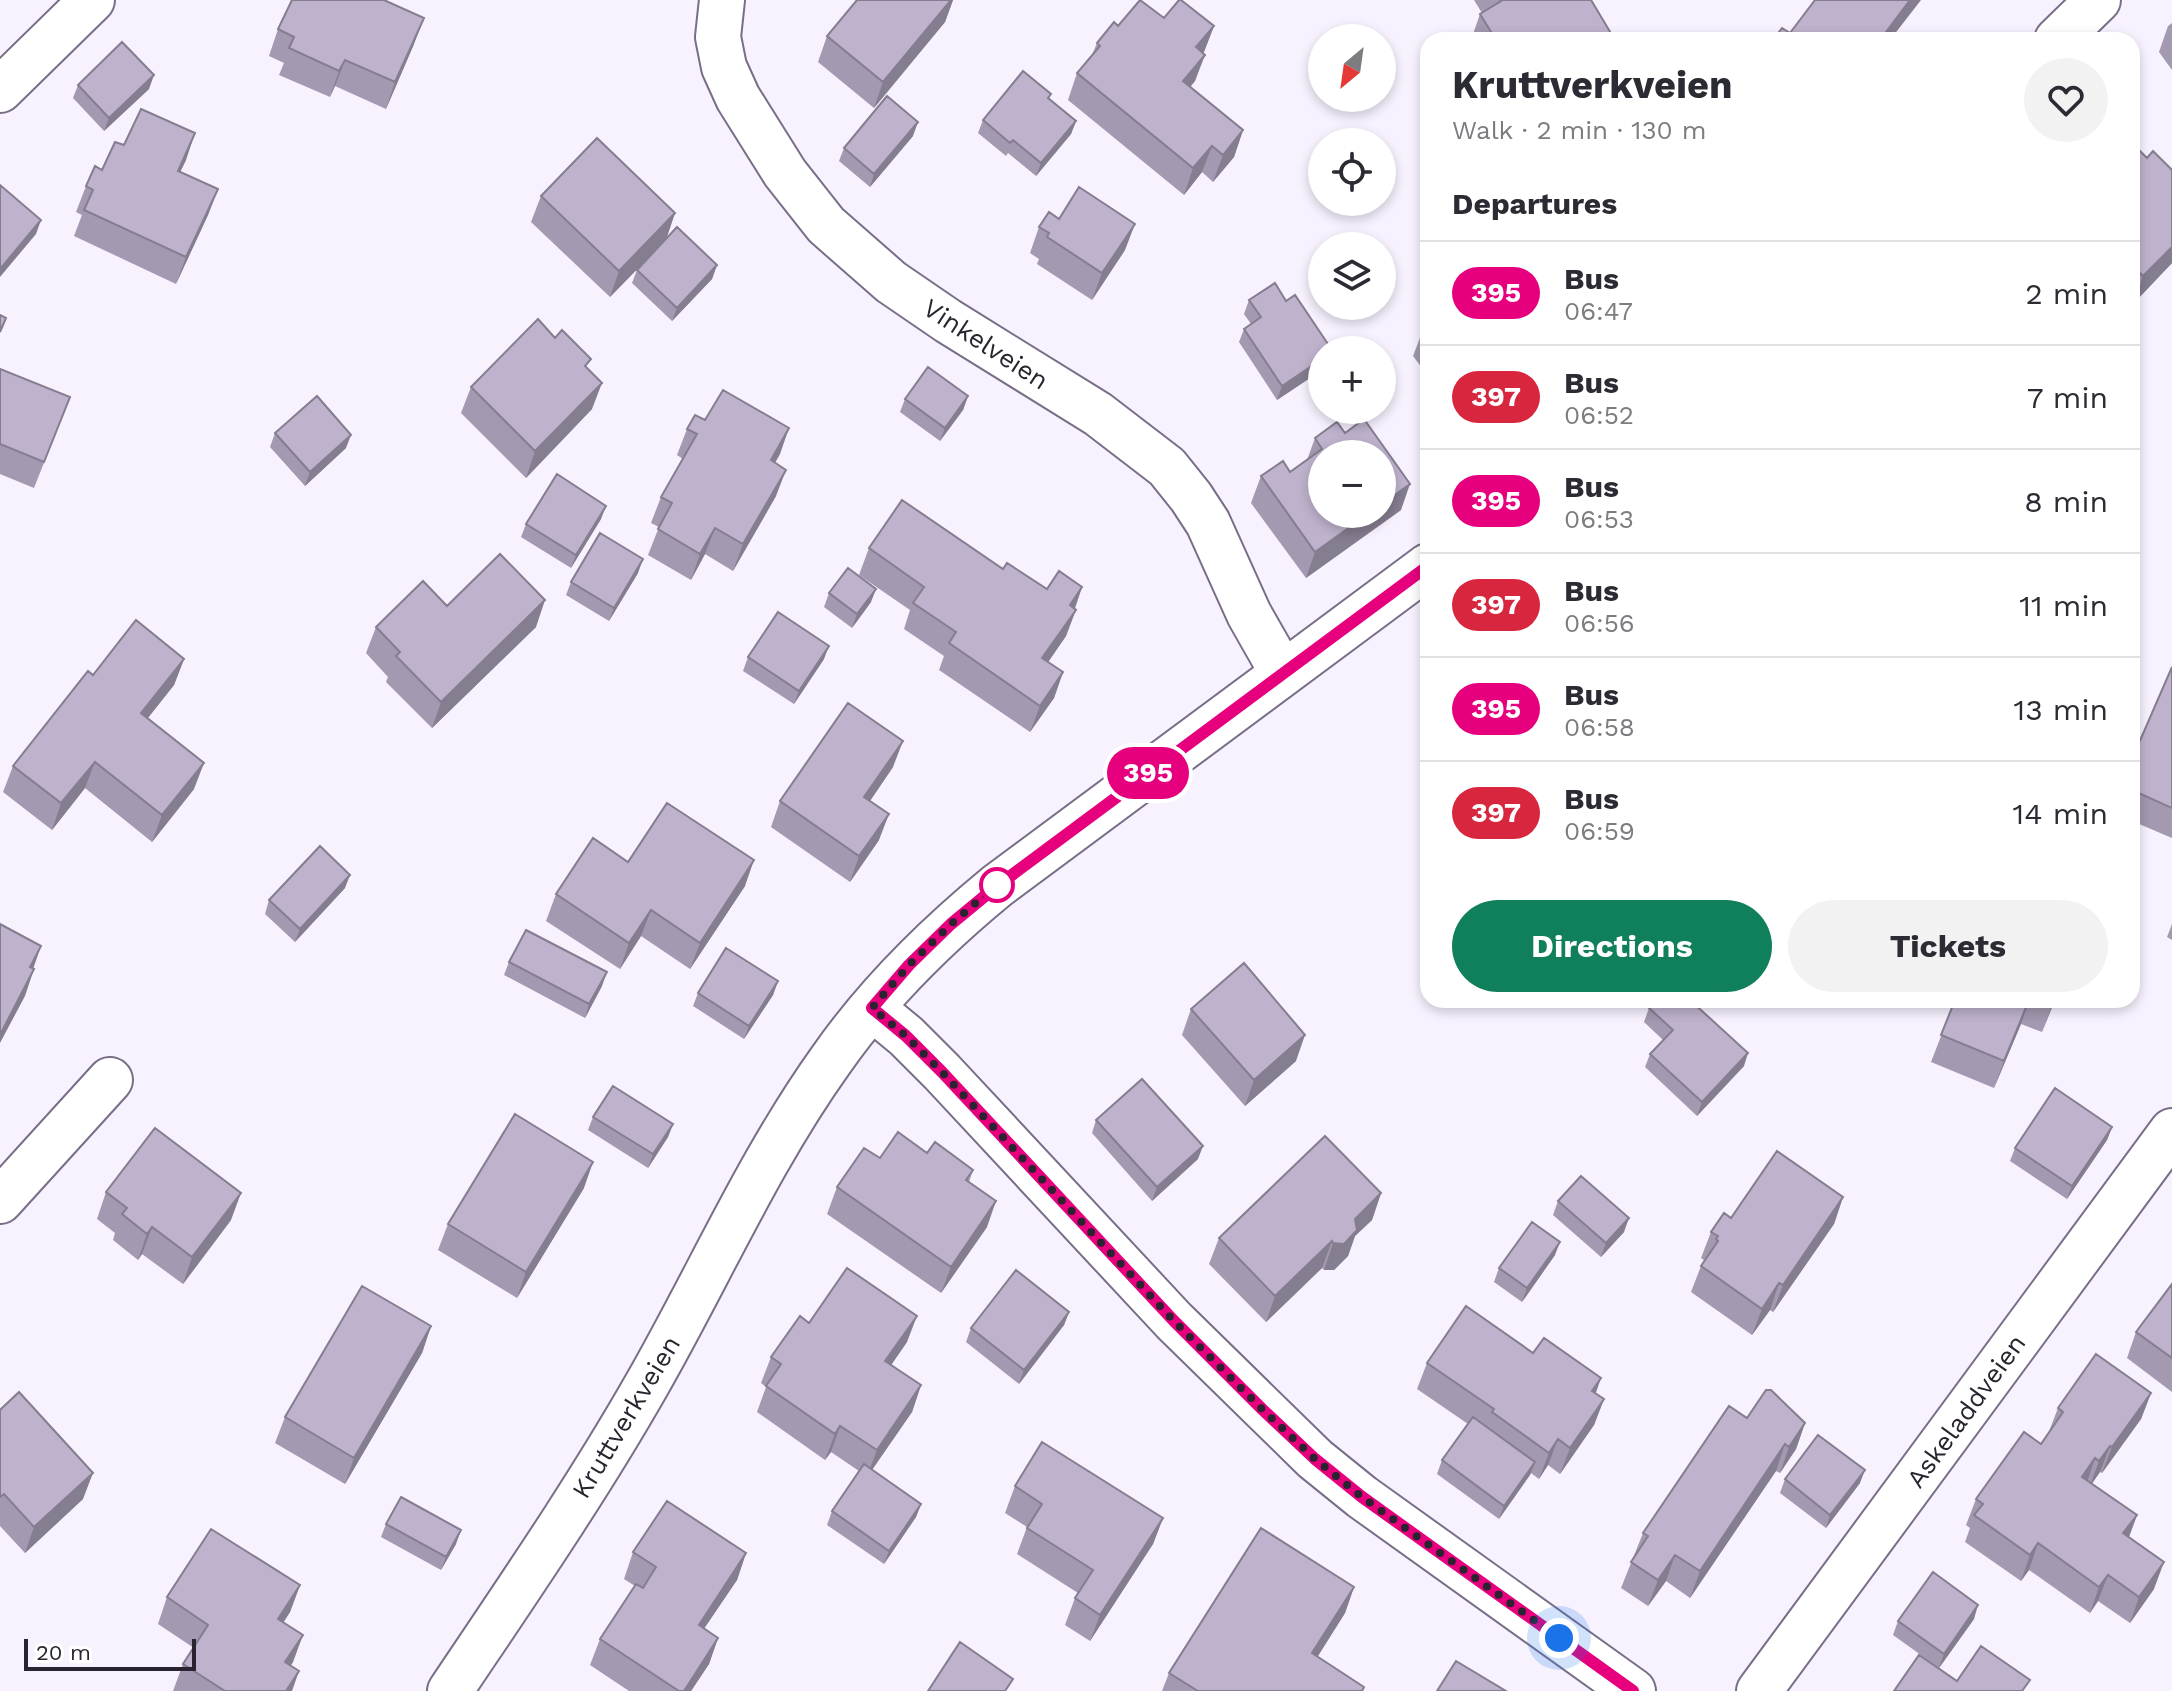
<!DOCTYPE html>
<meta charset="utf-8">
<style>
:root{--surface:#fff;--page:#f2f2f3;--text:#2b2b33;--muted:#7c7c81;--line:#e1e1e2;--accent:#107f5b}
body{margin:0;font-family:"Work Sans",sans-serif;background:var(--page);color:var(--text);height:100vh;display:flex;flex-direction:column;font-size:30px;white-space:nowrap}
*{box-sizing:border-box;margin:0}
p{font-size:26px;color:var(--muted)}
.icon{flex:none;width:44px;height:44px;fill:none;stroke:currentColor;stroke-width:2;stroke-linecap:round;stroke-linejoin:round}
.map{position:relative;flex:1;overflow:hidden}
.drawer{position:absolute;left:1420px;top:32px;width:720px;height:976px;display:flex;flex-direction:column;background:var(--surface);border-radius:24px;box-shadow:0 4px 12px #0003}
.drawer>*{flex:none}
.badge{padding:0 16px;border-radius:26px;font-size:28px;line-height:52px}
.needle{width:52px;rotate:209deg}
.controls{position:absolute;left:1308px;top:24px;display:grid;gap:16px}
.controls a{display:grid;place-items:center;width:88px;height:88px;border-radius:50%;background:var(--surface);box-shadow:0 4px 12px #0003;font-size:40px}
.scale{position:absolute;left:24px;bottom:20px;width:172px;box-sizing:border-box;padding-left:8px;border:4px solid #29242f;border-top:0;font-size:22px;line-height:28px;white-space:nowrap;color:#29242f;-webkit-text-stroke:6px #fff;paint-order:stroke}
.you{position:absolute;width:40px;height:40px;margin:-20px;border:6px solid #fff;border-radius:50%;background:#1a73e8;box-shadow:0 0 0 12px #1a73e833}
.map>.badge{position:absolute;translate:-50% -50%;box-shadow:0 0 0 4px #fff}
h2{padding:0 32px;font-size:30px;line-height:72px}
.round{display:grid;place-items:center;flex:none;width:84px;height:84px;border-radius:42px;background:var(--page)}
.summary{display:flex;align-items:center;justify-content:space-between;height:136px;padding:0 32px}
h1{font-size:38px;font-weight:700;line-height:60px}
.cta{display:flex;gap:16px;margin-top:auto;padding:16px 32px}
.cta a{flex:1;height:92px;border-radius:48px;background:var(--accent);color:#fff;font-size:32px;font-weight:700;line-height:92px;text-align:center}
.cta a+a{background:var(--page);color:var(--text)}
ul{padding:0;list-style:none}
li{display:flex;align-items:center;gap:24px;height:104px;padding:0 32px;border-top:2px solid var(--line)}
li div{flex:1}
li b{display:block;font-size:30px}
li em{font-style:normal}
li .badge{min-width:88px;font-weight:700;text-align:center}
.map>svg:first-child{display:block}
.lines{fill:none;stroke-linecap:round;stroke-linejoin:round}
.minor-casing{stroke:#796e87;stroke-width:48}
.minor{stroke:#fff;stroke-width:44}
.wall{fill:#a399b0}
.shaded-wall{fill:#857d90}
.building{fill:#beb2cd;stroke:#857d90;stroke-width:2}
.line-casing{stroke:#fff;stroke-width:18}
.line{stroke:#e6007e;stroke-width:12}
.walk{stroke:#29242f;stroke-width:8;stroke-dasharray:0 14.4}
.stop-dot{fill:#fff;stroke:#e6007e;stroke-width:4}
.labels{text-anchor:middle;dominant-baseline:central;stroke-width:8;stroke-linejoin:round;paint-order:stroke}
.street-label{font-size:26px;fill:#29242f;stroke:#fff}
</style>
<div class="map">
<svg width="2172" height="1691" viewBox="0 0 2172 1691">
<rect width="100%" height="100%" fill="#f7f2fe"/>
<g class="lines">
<defs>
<path id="minor" d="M722 0 718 37 724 67 738 98 785 173 826 225 891 282 948 321 1098 414 1167 467 1191 497 1208 523 1249 614 1282 672
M2057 40 2098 0
M0 90 92 0
M872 1008 906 1036 942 1072 1174 1321 1315 1459 1362 1497 1633 1691
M0 1201 110 1080
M450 1691C517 1591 586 1491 646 1386 708 1278 758 1162 831 1060 877 994 935 937 997 886L1428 566
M1759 1691 2172 1131"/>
</defs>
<use href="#minor" class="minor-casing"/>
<use href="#minor" class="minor"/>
</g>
<path class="wall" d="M857 0H953L945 22 874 108 818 62 827 36Z
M1474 0H1592L1615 40H1471L1480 14 1482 13Z
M1164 18 1214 26 1203 54 1195 81 1190 87 1243 130 1234 157 1213 182 1202 172 1184 195 1068 100 1077 73 1092 55 1097 43 1118 26Z
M2172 23V70L2159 52 2168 26Z
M278 29 414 44 386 109 335 86 330 97 279 75 284 63 269 56Z
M78 85 149 89 104 131 73 98Z
M1051 94 1049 99 1076 121 1071 134 1036 176 1008 153 1006 156 978 133 983 120Z
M913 136 870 187 839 161 844 148Z
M2132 143 2147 158 2172 263 2134 303 2132 301Z
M124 145 186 160 180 172 218 189 208 215 176 284 74 236 82 215 76 212 86 186Z
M541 196 675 213 666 238 717 265 712 279 672 321 632 283 637 270 641 265 610 297 531 222Z
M1059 219 1125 250 1092 300 1037 264 1039 259 1030 253 1039 227Z
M1249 300 1286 301 1322 350V370L1277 400 1239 342 1244 329 1251 324 1244 314Z
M1428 326V376L1413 356 1423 330Z
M555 338 588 369 592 409 526 478 461 413 471 387Z
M0 369 70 397 34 488 0 474Z
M968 396 963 410 940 441 900 412 905 399Z
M705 420 780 454 775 463 776 496 733 571 705 554 691 580 648 555 659 527 651 523 661 497 683 459 677 455 687 429Z
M275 433 346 448 305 486 270 447Z
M1315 438 1401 510 1306 578 1251 503 1261 476 1290 472 1307 460Z
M601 519 571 568 521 537 526 524Z
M869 548 1003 569 1047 589 1082 587 1066 636 1048 662 1063 672 1054 698 1030 732 939 670 944 656 904 629 910 610 859 575Z
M638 573 609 621 566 595 571 582Z
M829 593 871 602 852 628 824 607Z
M376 627H536L432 728 386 682 388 677 366 653Z
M748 657 824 659 794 704 743 671Z
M184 659 174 685 148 718 194 789 152 842 85 788 52 830 3 792 13 766 93 675Z
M2172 667V838L2132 821V759Z
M893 767 870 801 879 840 850 882 771 827 780 801Z
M628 862 745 886 690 969 641 936 620 969 546 921 556 894Z
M345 888 295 942 265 914 269 900Z
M2172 924V940L2167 937Z
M509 962 602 986 585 1018 504 975Z
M778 981 773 995 744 1039 693 1006 698 993Z
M1955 1000H2055L2042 1032 2021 1024 1994 1088 1931 1062Z
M1649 1008 1744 1066 1697 1116 1645 1067 1650 1054 1663 1040 1644 1022Z
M1191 1009 1296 1061 1245 1106 1182 1035Z
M593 1117 673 1124 668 1137 648 1168 588 1130Z
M1096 1120 1198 1159 1152 1201 1092 1133Z
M2112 1127 2107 1140 2067 1199 2010 1161 2015 1148Z
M927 1153 973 1170 969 1182 987 1227 941 1293 827 1214 837 1187 880 1158Z
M584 1188 517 1298 438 1250 448 1224Z
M106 1192 231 1220 183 1284 142 1254 138 1260 113 1240 115 1233 97 1219Z
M1381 1193 1372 1220 1355 1236 1348 1256 1334 1270H1324L1322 1268 1266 1322 1209 1264 1219 1238Z
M1843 1197 1834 1224 1773 1312 1770 1310 1752 1335 1691 1292 1701 1266 1704 1260 1701 1258 1711 1232 1731 1218Z
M1558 1201 1624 1232 1601 1257 1553 1215Z
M1555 1255 1522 1302 1494 1282 1499 1268Z
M2172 1284V1392L2127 1358 2136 1332Z
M1069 1312 1064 1325 1019 1384 966 1342 971 1328Z
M809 1323 907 1342 891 1365 921 1385 912 1412 872 1470 921 1504 916 1517 884 1564 827 1525 832 1511 859 1471 831 1452 825 1460 757 1412 766 1387 761 1383 771 1357Z
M431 1326 422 1353 345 1484 275 1443 285 1417Z
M1533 1353 1604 1399 1594 1425 1560 1474 1548 1465 1539 1479 1531 1473 1499 1519 1437 1474 1442 1460 1468 1424 1417 1389 1427 1363Z
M2151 1393 2141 1419 2102 1473 2100 1472 2092 1483 2137 1515 2129 1537 2154 1589 2130 1623 2098 1601 2090 1613 2029 1570 2021 1581 1965 1542 1970 1528 1966 1525 1976 1499 2041 1444 2048 1434 2058 1408Z
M0 1410 83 1499 25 1553 0 1526Z
M1747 1418 1805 1423 1796 1449 1780 1473 1776 1471 1690 1598 1666 1581 1648 1606 1621 1588 1643 1533Z
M1785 1479 1860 1483 1826 1528 1780 1493Z
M1015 1486 1163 1518 1153 1544 1090 1641 1065 1625 1075 1598 1078 1593 1017 1554 1027 1527 1005 1513Z
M386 1524 456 1544 441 1570 381 1537Z
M633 1552 746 1553 737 1580 704 1628 718 1638 709 1664 691 1691H629L590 1665 600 1639 635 1586 624 1579Z
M300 1585 290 1612 283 1623 293 1662 291 1665 292 1691H173L183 1664 194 1648 158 1624 167 1597Z
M1354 1587 1345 1613 1317 1657 1364 1687 1363 1691H1162L1169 1673Z
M1974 1619 1939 1668 1893 1635 1898 1621Z"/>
<path class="shaded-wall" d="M951 0H953L945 22 874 108 883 82Z
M1910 0H1921L1890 40H1880Z
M424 18 414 44 386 109 395 82Z
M1214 26 1204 52 1186 73 1196 47Z
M1205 55 1195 81 1173 108 1183 81Z
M345 60 335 86 330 97 339 71Z
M154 75 149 89 104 131 109 118Z
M1076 121 1071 134 1036 176 1041 163Z
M918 122 913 136 870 187 874 174Z
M1243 130 1234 157 1213 182 1223 155Z
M195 133 186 160 168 197 178 171Z
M1212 146 1202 172 1184 195 1193 168Z
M218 189 208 215 176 284 186 257Z
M675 213 666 240 610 297 619 271Z
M41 220 36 234 0 277V269Z
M1135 224 1125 250 1092 300 1102 273Z
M2172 247V263L2134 303 2143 276Z
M717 265 712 279 672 321 677 308Z
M1322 359V370L1277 400 1282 386Z
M602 383 592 409 526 478 535 451Z
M968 396 963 410 940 441 945 428Z
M789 428 780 454 761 486 771 460Z
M351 435 346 448 305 486 310 472Z
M786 470 776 496 733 571 743 544Z
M1410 484 1401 510 1306 578 1315 552 1368 514H1382V504Z
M606 506 601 519 571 568 576 555Z
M715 528 705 554 691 580 700 554Z
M643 559 638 573 609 621 614 608Z
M1082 587 1073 613 1070 605Z
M876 589 871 602 852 628 857 614Z
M545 600 536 627 432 728 441 702Z
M1076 610 1066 636 1033 684 1042 658Z
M829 646 824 659 794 704 799 691Z
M184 659 174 685 131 739 141 713Z
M1063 672 1054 698 1030 732 1040 706Z
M903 741 893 767 855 823 864 797Z
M95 762 85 788 52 830 61 803Z
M204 763 194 789 152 842 162 815Z
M889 814 879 840 850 882 859 856Z
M754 860 745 886 690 969 700 943Z
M350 875 345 888 295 942 300 929Z
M651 910 641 936 620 969 629 943Z
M41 946 32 972 30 967Z
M34 969 25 996 0 1043V1035Z
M607 972 602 986 585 1018 589 1004Z
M778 981 773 995 744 1039 749 1026Z
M2029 1000 2021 1024 1994 1088 2004 1061Z
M2054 1000H2055L2042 1032Z
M1305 1035 1296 1061 1245 1106 1254 1080Z
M1748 1053 1744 1066 1697 1116 1702 1102Z
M673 1124 668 1137 648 1168 653 1154Z
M2112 1127 2107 1140 2067 1199 2072 1186Z
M1203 1146 1198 1159 1152 1201 1157 1187Z
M593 1162 584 1188 517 1298 526 1272Z
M241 1193 231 1220 183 1284 192 1257Z
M1381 1193 1372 1220 1355 1236 1348 1256 1334 1270H1324L1333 1243 1355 1219Z
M1843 1197 1834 1224 1773 1312 1783 1285Z
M996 1201 987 1227 941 1293 951 1267Z
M1629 1218 1624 1232 1601 1257 1606 1243Z
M152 1227 142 1254 138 1260 147 1234Z
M1332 1241 1322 1268 1266 1322 1275 1296Z
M1560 1242 1555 1255 1522 1302 1527 1288Z
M1779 1283 1770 1310 1752 1335 1762 1309Z
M1069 1312 1064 1325 1019 1384 1024 1370Z
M917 1316 907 1342 876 1387 885 1361Z
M431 1326 422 1353 345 1484 354 1458Z
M1601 1378 1592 1404V1391Z
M921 1385 912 1412 867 1477 877 1450Z
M2151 1393 2141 1419 2102 1473 2112 1447Z
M1604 1399 1594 1425 1560 1474 1570 1448Z
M1805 1423 1796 1449 1780 1473 1789 1447Z
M840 1426 831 1452 825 1460 835 1434Z
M1558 1439 1548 1465 1539 1479 1549 1453Z
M1785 1444 1776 1471 1690 1598 1700 1571Z
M2110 1446 2100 1472 2089 1488 2099 1461Z
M2095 1458 2086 1485 2082 1477Z
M1535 1462 1530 1475 1499 1519 1504 1506Z
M1865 1470 1860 1483 1826 1528 1830 1515Z
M93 1473 83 1499 25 1553 34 1527Z
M921 1504 916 1517 884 1564 889 1551Z
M2137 1515 2127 1542 2123 1533Z
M1163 1518 1153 1544 1090 1641 1100 1615Z
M461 1530 456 1544 441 1570 446 1557Z
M2038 1543 2029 1570 2021 1581 2030 1555Z
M746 1553 737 1580 689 1651 699 1625Z
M1675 1555 1666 1581 1648 1606 1658 1580Z
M2164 1562 2154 1589 2130 1623 2139 1597Z
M2108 1575 2098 1601 2090 1613 2099 1587Z
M300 1585 290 1612 268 1646 278 1619Z
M1354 1587 1345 1613 1303 1680 1312 1653Z
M1978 1605 1974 1619 1939 1668 1944 1654Z
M303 1635 293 1662 276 1688 285 1662Z
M718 1638 709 1664 691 1691H684Z
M299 1671 292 1691H286Z"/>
<path class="building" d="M292 0H384L424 18 395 82 345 60 339 71 289 48 294 37 278 29Z
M857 0H951L883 82 827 36Z
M1140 0 1164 18 1179 0H1181L1214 26 1196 47 1205 55 1183 81 1243 130 1223 155 1212 146 1193 168 1077 73 1100 46 1097 43 1114 22 1118 26Z
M1500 0H1591L1615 40H1496L1480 14 1501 1Z
M1815 0H1910L1880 40H1773L1782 28 1790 33Z
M122 42 154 75 109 118 78 85Z
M1023 71 1051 94 1048 98 1076 121 1041 163 1013 140 1010 143 983 120Z
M887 96 918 122 874 174 844 148Z
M141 109 195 133 178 171 218 189 186 257 84 210 93 190 86 186 95 166 102 170 115 142 124 145Z
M597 138 675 213 619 271 541 196Z
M2132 143 2147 158 2153 151 2172 170V247L2143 276 2132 265Z
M0 185 41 220 0 269Z
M1079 187 1135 224 1102 273 1047 237 1049 233 1039 227 1049 212 1059 219Z
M677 227 717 265 677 308 637 270Z
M1275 283 1286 301 1295 295 1332 350H1322V359L1282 386 1244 329 1261 317 1249 300Z
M0 315 6 318 0 332Z
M538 319 555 338 562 330 591 359 585 366 602 383 535 451 471 387Z
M1428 326V337L1423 330Z
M928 367 968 396 945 428 905 399Z
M0 369 70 397 44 462 0 444Z
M723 390 789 428 771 460 786 470 743 544 715 528 700 554 658 529 672 503 661 497 697 434 687 429 695 415 705 420Z
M317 396 351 435 310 472 275 433Z
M1364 419 1410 484 1382 504V454H1322V514H1368L1315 552 1261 476 1283 461 1290 472 1322 449 1315 438 1337 422 1345 433Z
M557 474 606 506 576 555 526 524Z
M902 500 1003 569 1007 563 1047 589 1059 571 1082 587 1070 605 1076 610 1042 658 1063 672 1040 706 949 643 956 632 913 603 924 587 869 548Z
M600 533 643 559 614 608 571 582Z
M500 554 545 600 441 702 396 656 400 652 376 627 423 581 447 606Z
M848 568 876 589 857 614 829 593Z
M778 612 829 646 799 691 748 657Z
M136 620 184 659 141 713 204 763 162 815 95 762 61 803 13 766 88 671 93 675Z
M2172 667V808L2132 790V759Z
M848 703 903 741 864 797 889 814 859 856 780 801Z
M667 803 754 860 700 943 651 910 629 943 556 894 593 838 628 862Z
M320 846 350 875 300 929 269 900Z
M0 924 41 946 30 967 34 969 0 1035Z
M526 930 607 972 589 1004 509 962Z
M726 948 778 981 749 1026 698 993Z
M1244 963 1305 1035 1254 1080 1191 1009Z
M1657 1000H1690L1748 1053 1702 1102 1650 1054 1673 1030 1649 1008Z
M1955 1000H2029L2004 1061 1941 1035Z
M2037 1000H2054L2051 1006Z
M1142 1079 1203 1146 1157 1187 1096 1120Z
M613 1086 673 1124 653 1154 593 1117Z
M2055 1088 2112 1127 2072 1186 2015 1148Z
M515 1114 593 1162 526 1272 448 1224Z
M155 1128 241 1193 192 1257 152 1227 147 1234 122 1214 127 1208 106 1192Z
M898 1132 927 1153 935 1142 973 1170 966 1180 996 1201 951 1267 837 1187 864 1148 880 1158Z
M1325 1136 1381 1193 1355 1219 1357 1230 1344 1244 1333 1243 1332 1241 1275 1296 1219 1238Z
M1777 1151 1843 1197 1783 1285 1779 1283 1762 1309 1701 1266 1718 1241 1716 1239 1718 1236 1711 1232 1724 1213 1731 1218Z
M1581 1176 1629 1218 1606 1243 1558 1201Z
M1532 1222 1560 1242 1527 1288 1499 1268Z
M847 1268 917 1316 885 1361 921 1385 877 1450 840 1426 835 1434 766 1386 781 1364 771 1357 800 1316 809 1323Z
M1016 1270 1069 1312 1024 1370 971 1328Z
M2172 1284V1358L2136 1332Z
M362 1286 431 1326 354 1458 285 1417Z
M1466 1306 1533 1353 1544 1338 1601 1378 1592 1391 1604 1399 1570 1448 1558 1439 1549 1453 1492 1412 1494 1409 1427 1363Z
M2096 1354 2151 1393 2112 1447 2110 1446 2099 1461 2095 1458 2082 1477 2137 1515 2123 1533 2164 1562 2139 1597 2108 1575 2099 1587 2038 1543 2030 1555 1974 1515 1983 1504 1976 1499 2024 1432 2041 1444 2063 1412 2058 1408Z
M1766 1390H1771L1805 1423 1789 1447 1785 1444 1700 1571 1675 1555 1658 1580 1631 1562 1648 1536 1643 1533 1729 1406 1747 1418Z
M19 1392 93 1473 34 1527 4 1494 0 1497V1410Z
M1473 1417 1535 1462 1504 1506 1442 1460Z
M1818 1435 1865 1470 1830 1515 1785 1479Z
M1042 1442 1163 1518 1100 1615 1075 1598 1093 1570 1027 1528 1042 1504 1015 1486Z
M864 1464 921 1504 889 1551 832 1511Z
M401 1497 461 1530 446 1557 386 1524Z
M667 1501 746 1553 699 1625 718 1638 684 1691H679L600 1639 636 1584 643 1588 656 1567 633 1552Z
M1261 1528 1354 1587 1312 1653 1364 1687 1362 1691H1198L1169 1673Z
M211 1529 300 1585 278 1619 303 1635 285 1662 299 1671 286 1691H225L183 1664 208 1625 167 1597Z
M1933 1572 1978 1605 1944 1654 1898 1621Z
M960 1642 1013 1679 1005 1691H928Z
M1981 1646 2030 1680 2022 1691H1894L1919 1655 1957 1681Z
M1456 1661 1506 1691H1437Z"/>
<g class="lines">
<defs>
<path id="line" d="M1428 566 997 886 951 924 909 965 872 1008 906 1036 942 1072 1174 1321 1263 1410 1315 1459 1362 1497 1633 1691"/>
</defs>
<use href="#line" class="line-casing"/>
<use href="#line" class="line"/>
<path class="walk" d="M997 885 951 924 909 965 872 1008 906 1036 942 1072 1174 1321 1263 1410 1315 1459 1362 1497 1559 1638"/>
</g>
<circle class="stop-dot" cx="997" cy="885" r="16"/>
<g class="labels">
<g class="street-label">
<text transform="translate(986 344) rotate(33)">Vinkelveien</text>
<text transform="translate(1966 1411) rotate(-54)">Askeladdveien</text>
<text transform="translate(626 1417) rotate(-59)">Kruttverkveien</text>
</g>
</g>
</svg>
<div class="controls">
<a><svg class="needle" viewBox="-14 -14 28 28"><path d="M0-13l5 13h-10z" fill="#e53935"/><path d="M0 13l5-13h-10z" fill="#7c7c81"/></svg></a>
<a><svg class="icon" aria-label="locate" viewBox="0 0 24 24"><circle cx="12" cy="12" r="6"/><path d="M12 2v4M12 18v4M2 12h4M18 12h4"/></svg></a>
<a><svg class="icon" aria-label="layers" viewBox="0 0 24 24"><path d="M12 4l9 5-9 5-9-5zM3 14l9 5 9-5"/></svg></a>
<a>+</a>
<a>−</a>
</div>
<div class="scale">20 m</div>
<div class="you" style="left:1559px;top:1638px"></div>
<b class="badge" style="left:1148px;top:773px;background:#e6007e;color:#fff">395</b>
<section class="drawer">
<div class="summary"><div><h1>Kruttverkveien</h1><p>Walk · 2 min · 130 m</p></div><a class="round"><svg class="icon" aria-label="heart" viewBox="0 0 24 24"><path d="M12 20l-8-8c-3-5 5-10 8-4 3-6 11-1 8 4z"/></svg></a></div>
<h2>Departures</h2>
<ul>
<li><span class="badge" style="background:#e6007e;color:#fff">395</span><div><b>Bus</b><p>06:47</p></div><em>2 min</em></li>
<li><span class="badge" style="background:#d7263d;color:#fff">397</span><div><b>Bus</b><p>06:52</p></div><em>7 min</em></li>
<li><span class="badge" style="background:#e6007e;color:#fff">395</span><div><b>Bus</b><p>06:53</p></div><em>8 min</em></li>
<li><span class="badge" style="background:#d7263d;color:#fff">397</span><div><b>Bus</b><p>06:56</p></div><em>11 min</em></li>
<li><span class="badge" style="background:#e6007e;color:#fff">395</span><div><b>Bus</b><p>06:58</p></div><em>13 min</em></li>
<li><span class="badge" style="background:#d7263d;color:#fff">397</span><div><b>Bus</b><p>06:59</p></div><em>14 min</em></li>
</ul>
<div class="cta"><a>Directions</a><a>Tickets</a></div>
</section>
</div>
